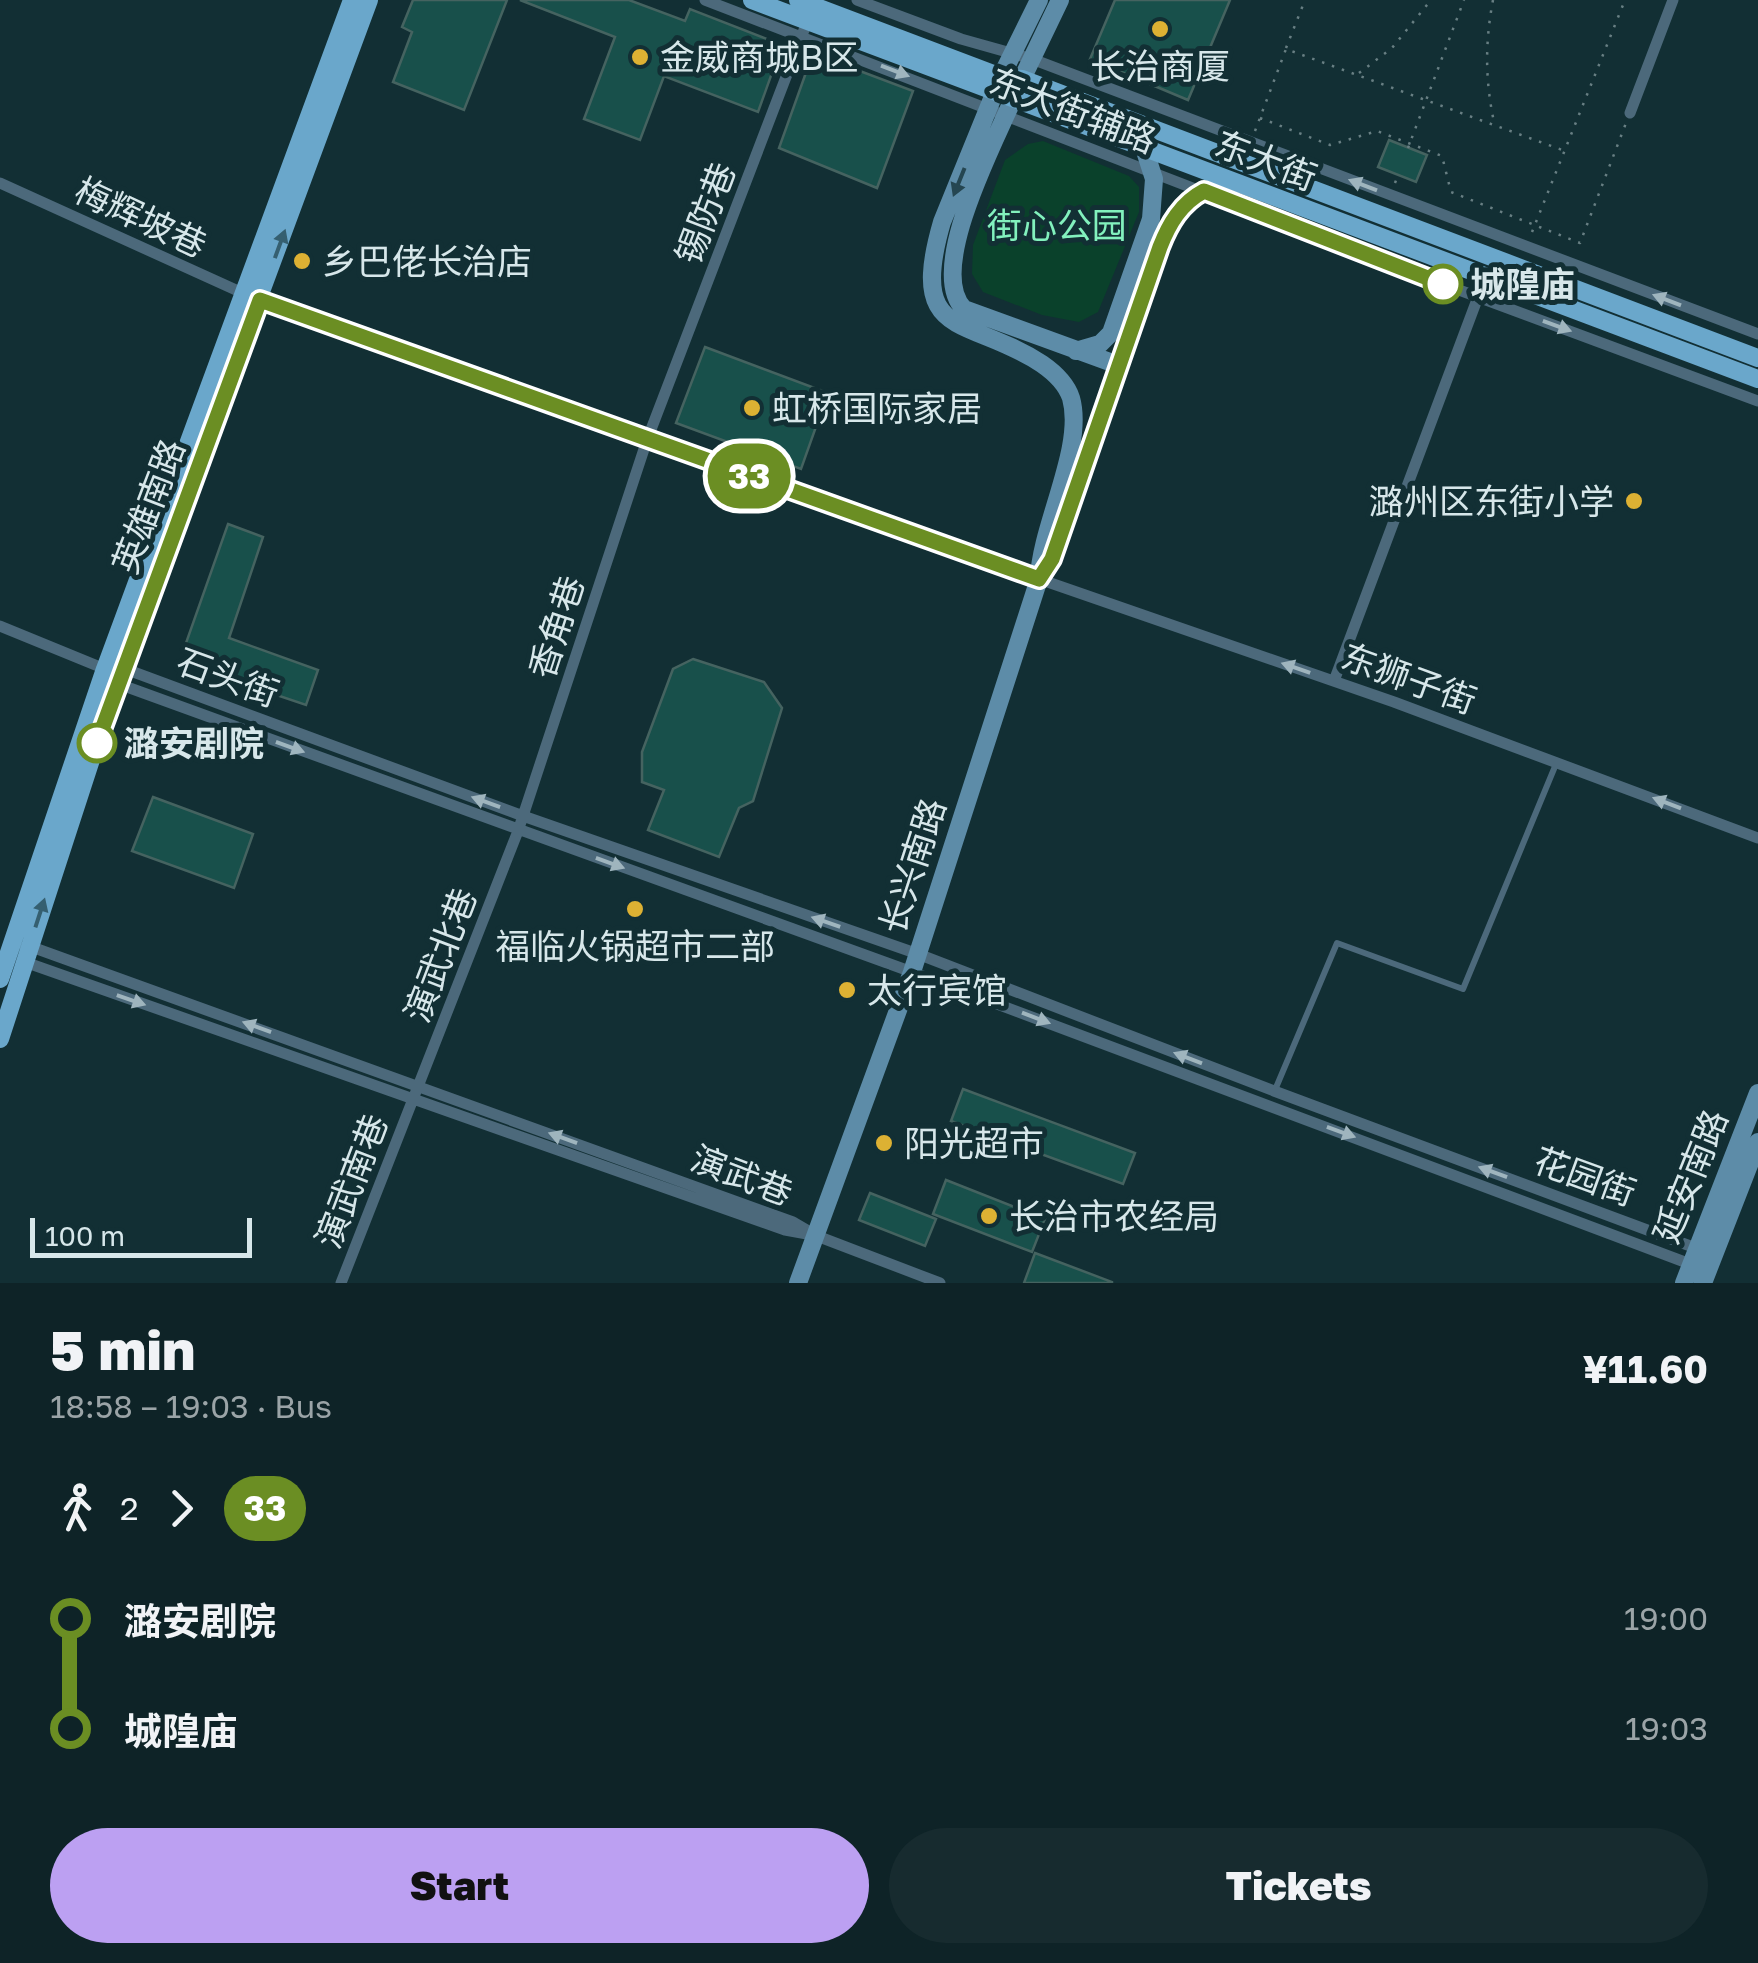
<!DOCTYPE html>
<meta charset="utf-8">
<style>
:root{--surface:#0e2327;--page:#172b2f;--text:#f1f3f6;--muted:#9ba4a7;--accent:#bca0f2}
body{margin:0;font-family:"Golos Text","Noto Sans SC",sans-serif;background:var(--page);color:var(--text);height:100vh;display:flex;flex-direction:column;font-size:38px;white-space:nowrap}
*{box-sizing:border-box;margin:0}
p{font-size:32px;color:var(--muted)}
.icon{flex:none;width:55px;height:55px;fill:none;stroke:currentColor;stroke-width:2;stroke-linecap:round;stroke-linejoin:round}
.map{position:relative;height:1283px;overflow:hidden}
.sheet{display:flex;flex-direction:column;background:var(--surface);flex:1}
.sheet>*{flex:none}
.badge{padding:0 20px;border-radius:32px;font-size:35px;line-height:65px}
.scale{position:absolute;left:30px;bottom:25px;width:222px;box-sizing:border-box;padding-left:10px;border:5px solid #d7e7ea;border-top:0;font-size:28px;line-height:35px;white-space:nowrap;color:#d7e7ea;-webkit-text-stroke:8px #122f34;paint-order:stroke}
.map>.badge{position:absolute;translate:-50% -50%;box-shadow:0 0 0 5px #fff}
.legs{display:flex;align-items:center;gap:15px;height:110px;padding:0 50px;font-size:32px}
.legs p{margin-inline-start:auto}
.overview{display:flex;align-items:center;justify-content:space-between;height:170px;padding:0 50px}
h1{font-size:55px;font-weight:800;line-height:75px}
.cta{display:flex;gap:20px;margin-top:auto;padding:20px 50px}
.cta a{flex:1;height:115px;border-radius:60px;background:var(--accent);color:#111;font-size:40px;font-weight:800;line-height:115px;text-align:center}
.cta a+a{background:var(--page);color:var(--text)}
ul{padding:0 50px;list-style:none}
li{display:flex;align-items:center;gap:35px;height:110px;font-size:38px}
li i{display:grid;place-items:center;width:15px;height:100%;margin:0 12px;background:currentColor}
li i::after{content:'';width:25px;height:25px;margin:-12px;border:8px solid;border-radius:50%;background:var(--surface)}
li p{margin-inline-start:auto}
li:first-child i{background:linear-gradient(#0000 50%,currentColor 0)}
li:last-child i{background:linear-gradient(currentColor 50%,#0000 0)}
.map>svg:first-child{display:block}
.green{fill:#0a412b}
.building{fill:#18504b;stroke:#456360;stroke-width:2.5}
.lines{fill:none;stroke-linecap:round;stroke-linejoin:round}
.path{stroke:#687f83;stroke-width:2.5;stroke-dasharray:2.5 8;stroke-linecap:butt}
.service{stroke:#4c697b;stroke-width:6}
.minor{stroke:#4c697b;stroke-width:11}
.tertiary{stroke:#4c697b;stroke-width:15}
.secondary{stroke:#5d8ca8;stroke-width:18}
.primary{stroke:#6aa7cb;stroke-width:18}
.oneway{fill:#9fb5be}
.oneway2{fill:#254651}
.oneway3{fill:#355f70}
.line-1-casing{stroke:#fff;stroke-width:22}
.line-1{stroke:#6b8e23;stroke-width:15}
.poi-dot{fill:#ddb133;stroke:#122f34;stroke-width:4}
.stop-1-dot{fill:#fff;stroke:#6b8e23;stroke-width:5}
.labels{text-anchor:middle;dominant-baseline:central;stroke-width:10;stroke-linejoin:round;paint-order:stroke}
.poi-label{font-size:35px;fill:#d7e7ea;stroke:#122f34;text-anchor:start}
.street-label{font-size:35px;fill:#d7e7ea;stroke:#122f34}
.park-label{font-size:35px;fill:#82f1bd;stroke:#122f34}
.stop-label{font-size:35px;font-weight:bold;fill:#d7e7ea;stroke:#122f34;text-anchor:start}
</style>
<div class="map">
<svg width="1758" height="1283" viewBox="0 0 1758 1283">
<rect width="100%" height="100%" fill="#122f34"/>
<path class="green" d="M1043 141 1129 176 1139 187V212L1098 312 1079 322 1042 315 983 292 972 274 973 245 1005 160 1028 144Z"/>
<path class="building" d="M413 0H507L464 110 393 82 412 32 402 27Z
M520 0H629L685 21 690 9 782 45 758 112 664 76 640 140 584 119 615 37Z
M1115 0H1230L1188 100 1090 59Z
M828 59 913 91 877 188 779 148 808 67Z
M1389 140 1427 155 1416 182 1378 167Z
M705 347 828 393 801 469 676 423Z
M228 524 263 537 229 638 318 670 306 705 191 666 186 643Z
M693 659 764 682 782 708 753 801 739 808 719 857 648 830 664 790 642 782V752L673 669Z
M153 797 253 834 234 888 132 851Z
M963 1089 1135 1153 1123 1184 951 1121Z
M946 1180 1045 1219 1032 1252 933 1214Z
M870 1193 936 1219 925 1246 859 1220Z
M1035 1253 1112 1282V1283H1024Z"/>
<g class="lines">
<path class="path" d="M1493 0C1485 42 1485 80 1494 122
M1286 48 1305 0
M1359 73 1392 48 1431 0
M1260 118 1330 145 1377 131 1442 156 1451 192 1580 243 1626 123
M1255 131 1286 49 1565 151
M1408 148 1464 0
M1395 183 1398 175
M1532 232 1625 0
M1689 1137 1680 1157 1709 1168"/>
<path class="service" d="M1275 1090 1337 943 1463 989 1556 764"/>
<path class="minor" d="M705 0 1408 271 1758 401
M857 0 961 39 1032 59 1758 334
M1630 113 1673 0
M0 183 247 295
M1039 579 1394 702 1758 838
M0 626 105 669 116 683 912 972 1690 1264 1712 1260
M120 667 523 816 918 954 1274 1091 1701 1250
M1334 681 1478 297
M25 947 29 946 793 1222 817 1236 940 1283
M22 961 785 1230 807 1234
M341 1283 518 831 647 440 809 17"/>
<path class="tertiary" d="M260 300 1039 579"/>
<path class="secondary" d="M1022 79 1060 0
M1013 99C994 144 926 270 964 309L1118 365
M1076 351 1100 344 1111 333 1151 219 1154 179 1144 148
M1039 578C1041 525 1085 447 1071 398 1066 383 1055 373 1042 364 968 315 907 342 942 222L1001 77 1039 0
M798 1283 912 972 1039 579 1052 559 1152 267C1172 215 1178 194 1237 184
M1684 1283 1758 1093
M1703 1283 1758 1142"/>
<path class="primary" d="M752 0 1758 379
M798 0 1001 77 1022 79 1758 358
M0 979 105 669 352 0
M0 1039 116 683 369 0"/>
</g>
<defs><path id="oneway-solid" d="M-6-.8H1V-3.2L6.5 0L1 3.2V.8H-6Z" transform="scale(2.5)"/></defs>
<g class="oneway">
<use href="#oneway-solid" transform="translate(895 71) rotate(21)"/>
<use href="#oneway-solid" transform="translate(1363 185) rotate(-159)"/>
<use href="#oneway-solid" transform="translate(1667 300) rotate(-159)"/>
<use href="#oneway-solid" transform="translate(1557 326) rotate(20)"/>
<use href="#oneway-solid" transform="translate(1296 668) rotate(-161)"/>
<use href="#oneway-solid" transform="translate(290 747) rotate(20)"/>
<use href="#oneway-solid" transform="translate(486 802) rotate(-160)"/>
<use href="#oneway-solid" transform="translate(1667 803) rotate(-159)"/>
<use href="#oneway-solid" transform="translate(610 863) rotate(20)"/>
<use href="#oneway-solid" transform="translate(826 922) rotate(-161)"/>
<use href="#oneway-solid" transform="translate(131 1000) rotate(19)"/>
<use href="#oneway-solid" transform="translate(1036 1018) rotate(21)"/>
<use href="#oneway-solid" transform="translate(257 1027) rotate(-160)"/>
<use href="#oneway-solid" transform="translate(1188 1058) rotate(-159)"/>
<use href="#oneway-solid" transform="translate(1341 1132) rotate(20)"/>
<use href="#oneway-solid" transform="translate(563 1138) rotate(-160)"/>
<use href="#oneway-solid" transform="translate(1493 1172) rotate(-160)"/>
</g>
<use class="oneway2" href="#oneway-solid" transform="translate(959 182) rotate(112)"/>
<g class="oneway3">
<use href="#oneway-solid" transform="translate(280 244) rotate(-70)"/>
<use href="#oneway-solid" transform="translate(40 913) rotate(-72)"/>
</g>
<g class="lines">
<defs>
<path id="line-1" d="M97 743 260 300 1039 579 1052 559 1160 247C1169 224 1181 203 1204 191L1443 284"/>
</defs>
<use href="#line-1" class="line-1-casing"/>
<use href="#line-1" class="line-1"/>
</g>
<g class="poi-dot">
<circle cx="1160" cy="29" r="10"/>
<circle cx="640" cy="57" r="10"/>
<circle cx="302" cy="261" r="10"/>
<circle cx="752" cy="408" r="10"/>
<circle cx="1634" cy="501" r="10"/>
<circle cx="635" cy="909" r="10"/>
<circle cx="847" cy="990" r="10"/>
<circle cx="884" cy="1143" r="10"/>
<circle cx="989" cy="1216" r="10"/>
</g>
<g class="stop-1-dot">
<circle cx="1443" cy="284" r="18"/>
<circle cx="97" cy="743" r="18"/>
</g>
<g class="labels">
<g class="poi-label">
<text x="660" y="57">金威商城B区</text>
<text x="1160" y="66" text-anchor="middle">长治商厦</text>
<text x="322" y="261">乡巴佬长治店</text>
<text x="772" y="408">虹桥国际家居</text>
<text x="1614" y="501" text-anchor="end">潞州区东街小学</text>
<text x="635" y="946" text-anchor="middle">福临火锅超市二部</text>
<text x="867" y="990">太行宾馆</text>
<text x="904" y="1143">阳光超市</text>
<text x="1009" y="1216">长治市农经局</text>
</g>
<g class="street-label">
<text transform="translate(1073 110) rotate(21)">东大街辅路</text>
<text transform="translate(1266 160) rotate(21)">东大街</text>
<text transform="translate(705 213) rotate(-69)">锡防巷</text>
<text transform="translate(141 217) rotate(25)">梅辉坡巷</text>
<text transform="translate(148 506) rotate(-69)">英雄南路</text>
<text transform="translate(556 627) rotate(-72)">香角巷</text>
<text transform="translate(228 677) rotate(20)">石头街</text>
<text transform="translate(1409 678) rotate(20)">东狮子街</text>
<text transform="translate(912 866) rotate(-72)">长兴南路</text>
<text transform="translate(440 955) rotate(-69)">演武北巷</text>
<text transform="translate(742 1175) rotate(21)">演武巷</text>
<text transform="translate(1585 1176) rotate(20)">花园街</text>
<text transform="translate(1690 1176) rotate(-68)">延安南路</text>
<text transform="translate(351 1181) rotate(-69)">演武南巷</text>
</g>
<g class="park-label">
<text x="1057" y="225">街心公园</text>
</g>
<g class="stop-label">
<text x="1470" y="284">城隍庙</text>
<text x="124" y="743">潞安剧院</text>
</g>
</g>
</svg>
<div class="scale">100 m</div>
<b class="badge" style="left:749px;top:476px;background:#6b8e23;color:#fff">33</b>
</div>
<section class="sheet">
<div class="overview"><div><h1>5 min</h1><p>18:58 – 19:03 · Bus</p></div><b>¥11.60</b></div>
<div class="legs"><svg class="icon" aria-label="walk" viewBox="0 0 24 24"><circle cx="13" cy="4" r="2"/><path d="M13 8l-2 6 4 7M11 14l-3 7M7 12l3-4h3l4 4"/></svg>2<svg class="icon" aria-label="forward" viewBox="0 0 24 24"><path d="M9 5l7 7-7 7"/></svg><b class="badge" style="background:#6b8e23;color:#fff">33</b></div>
<ul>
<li><i style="color:#6b8e23"></i><b>潞安剧院</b><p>19:00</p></li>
<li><i style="color:#6b8e23"></i><b>城隍庙</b><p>19:03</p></li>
</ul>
<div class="cta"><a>Start</a><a>Tickets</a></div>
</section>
